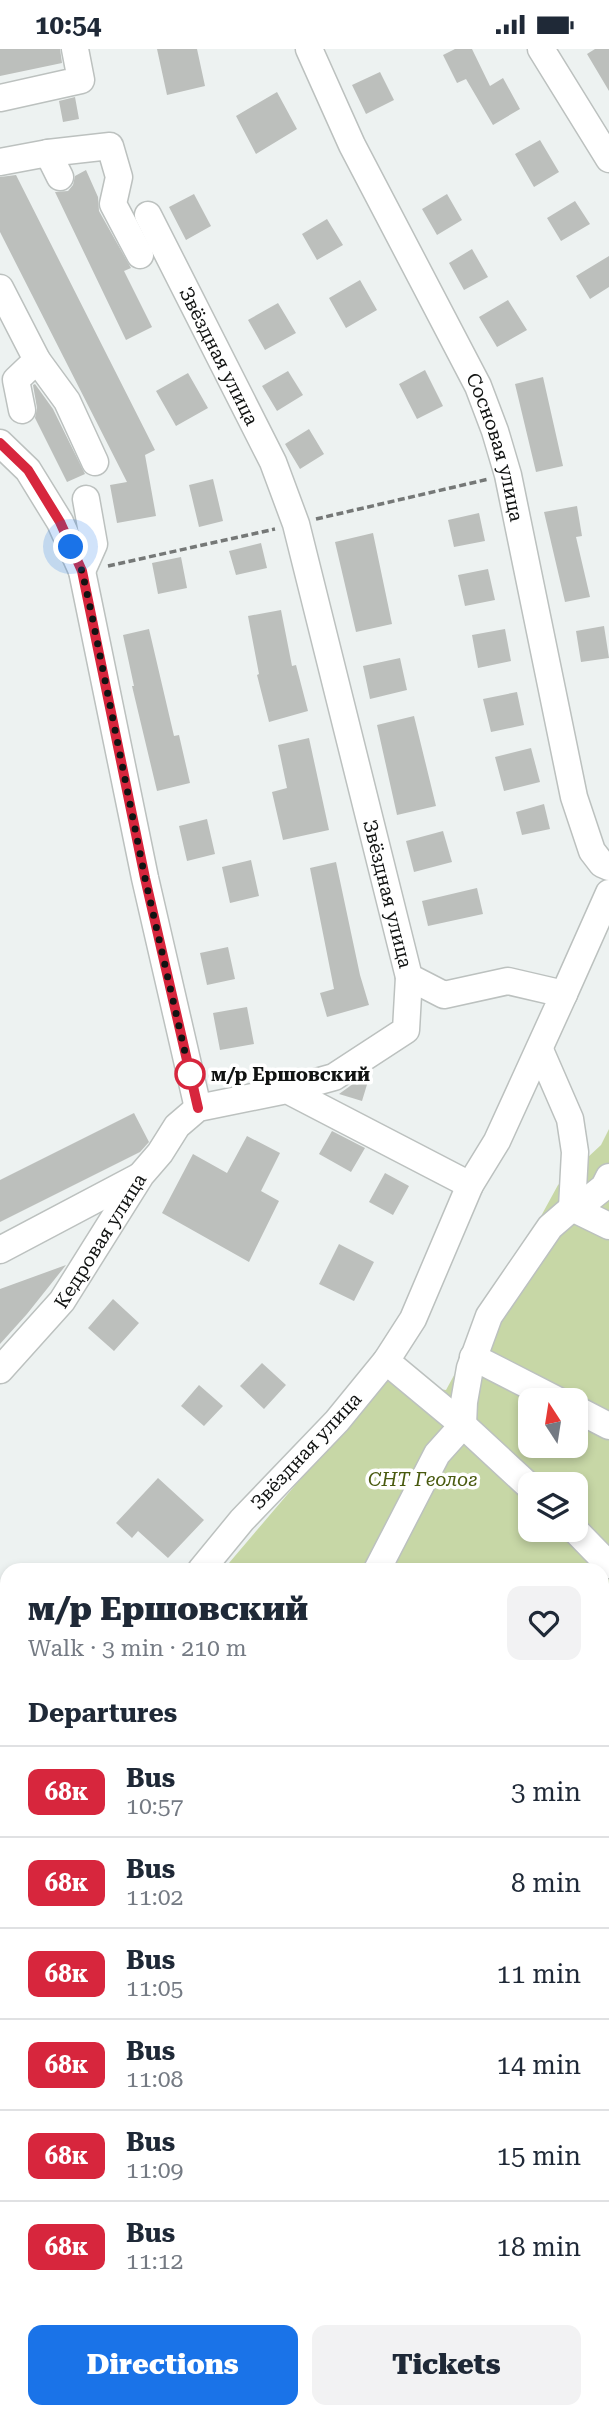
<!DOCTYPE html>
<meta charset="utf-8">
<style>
:root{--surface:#fff;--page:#f2f2f3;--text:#1f2937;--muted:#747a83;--line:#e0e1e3;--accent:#1a73e8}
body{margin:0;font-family:"Roboto Serif",serif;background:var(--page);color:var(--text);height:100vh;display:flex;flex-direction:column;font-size:26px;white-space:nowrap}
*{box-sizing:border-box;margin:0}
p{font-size:23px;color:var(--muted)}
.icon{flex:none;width:38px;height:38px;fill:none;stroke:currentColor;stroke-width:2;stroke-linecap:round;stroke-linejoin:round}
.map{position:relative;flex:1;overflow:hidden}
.sheet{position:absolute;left:0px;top:1514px;width:609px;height:856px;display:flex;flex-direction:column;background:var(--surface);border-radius:21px 21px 0 0;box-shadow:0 4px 10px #0003}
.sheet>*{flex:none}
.badge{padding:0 14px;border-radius:10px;font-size:24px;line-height:46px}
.needle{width:46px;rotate:348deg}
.tools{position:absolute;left:518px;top:1339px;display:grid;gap:14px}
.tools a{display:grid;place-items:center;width:70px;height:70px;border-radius:14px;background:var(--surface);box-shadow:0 4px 10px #0003;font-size:35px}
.you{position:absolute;width:35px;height:35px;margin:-18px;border:5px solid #fff;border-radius:50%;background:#1a73e8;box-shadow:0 0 0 10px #1a73e833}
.map>.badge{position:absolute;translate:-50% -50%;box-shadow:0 0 0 4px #fff}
h2{padding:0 28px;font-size:26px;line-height:63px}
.round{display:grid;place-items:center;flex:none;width:74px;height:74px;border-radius:14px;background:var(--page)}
.headline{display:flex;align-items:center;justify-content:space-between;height:119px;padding:0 28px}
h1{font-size:33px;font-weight:800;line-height:52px}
.button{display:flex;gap:14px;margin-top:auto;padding:14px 28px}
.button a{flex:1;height:80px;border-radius:14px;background:var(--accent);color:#fff;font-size:28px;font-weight:800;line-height:80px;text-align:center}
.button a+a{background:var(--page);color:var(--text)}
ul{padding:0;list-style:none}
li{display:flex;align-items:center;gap:21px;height:91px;padding:0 28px;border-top:2px solid var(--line)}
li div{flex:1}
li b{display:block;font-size:26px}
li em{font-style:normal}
li .badge{min-width:77px;font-weight:700;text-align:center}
.status{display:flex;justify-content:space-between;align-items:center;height:49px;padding:0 35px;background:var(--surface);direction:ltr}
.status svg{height:19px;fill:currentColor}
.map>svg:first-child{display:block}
.green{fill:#c7d7a6;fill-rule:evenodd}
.building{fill:#bcbfbc}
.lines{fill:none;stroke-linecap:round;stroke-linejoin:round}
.minor-casing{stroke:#bcc1bf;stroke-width:29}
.path{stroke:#757877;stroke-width:3.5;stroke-dasharray:7 3.5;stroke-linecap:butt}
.minor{stroke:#fff;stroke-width:26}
.line-casing{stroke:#fff;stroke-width:16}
.line{stroke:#d7263d;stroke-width:10}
.walk{stroke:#111312;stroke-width:7;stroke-dasharray:0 12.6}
.stop-dot{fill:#fff;stroke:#d7263d;stroke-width:3.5}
.labels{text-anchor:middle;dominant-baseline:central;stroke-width:7;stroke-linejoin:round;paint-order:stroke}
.street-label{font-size:19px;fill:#111312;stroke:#fff}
.stop-label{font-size:19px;font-weight:bold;fill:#111312;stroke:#fff;text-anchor:start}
.park-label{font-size:19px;font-style:italic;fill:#495a0f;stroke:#fff}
</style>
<div class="status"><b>10:54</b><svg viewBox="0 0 49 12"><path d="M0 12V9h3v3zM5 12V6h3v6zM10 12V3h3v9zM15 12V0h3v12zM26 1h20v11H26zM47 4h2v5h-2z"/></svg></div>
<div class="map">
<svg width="609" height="2369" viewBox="0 0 609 2369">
<rect width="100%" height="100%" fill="#edf2f1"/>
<path class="green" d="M609 1080V2369H0V1855L7 1843V2362H602V1521H223L384 1332 446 1341 558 1136 601 1096ZM530 1351H576V1396H530ZM530 1435H576V1480H530Z"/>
<path class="building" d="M0 0H60L62 14 0 27Z
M157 0H197L205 37 167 46Z
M455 0H472L490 37 503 29 520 60 493 76 466 30 457 34 443 6Z
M595 0H609V42L587 5Z
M380 23 394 51 366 65 352 36Z
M277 43 297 80 256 105 236 67Z
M75 48 79 70 63 73 59 52Z
M540 91 559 123 534 138 515 105Z
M86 121 98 148 99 162 131 219 124 222 152 278 126 291 55 143 68 142 73 136 75 127Z
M16 126 155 401 145 406 156 467 117 474 110 436 127 433 0 183V128Z
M194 145 211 177 186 191 169 158Z
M447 145 462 171 437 186 422 160Z
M575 152 590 175 561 192 547 169Z
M327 170 343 196 317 211 302 185Z
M472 200 488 228 464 241 449 214Z
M609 207V238L590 250 576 227Z
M360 231 377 261 346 279 329 249Z
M508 251 527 281 497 298 479 268Z
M278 254 296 284 265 301 248 271Z
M425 321 443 357 417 370 399 335Z
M288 322 303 346 277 362 262 337Z
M188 324 208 359 176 377 156 342Z
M543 328 563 417 536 423 515 335Z
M35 335 53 360 85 425 67 433 35 369 37 359 33 336Z
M309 380 324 405 300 420 285 395Z
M213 430 223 472 199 478 189 436Z
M577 457 582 487 576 488 590 548 565 553 544 463Z
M479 464 485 492 454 498 448 471Z
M373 484 392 575 356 583 335 493Z
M261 494 267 519 236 526 229 502Z
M181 508 187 539 158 545 152 514Z
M488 520 495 551 465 557 458 526Z
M281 561 292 617 296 616 308 662 269 673 257 626 259 625 248 567Z
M604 577 609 609 581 613 576 582Z
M149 580 174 687 179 686 190 734 157 742 132 637H134L123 586Z
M505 580 511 612 478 619 472 586Z
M400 609 407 641 370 650 363 617Z
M517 643 524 676 491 683 483 650Z
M414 667 436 757 397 766 377 676Z
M309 689 329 781 283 791 272 743 287 739 278 696Z
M531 699 540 733 504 742 495 708Z
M544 755 550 780 522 786 516 763Z
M207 770 215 805 187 812 179 777Z
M443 782 452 813 414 823 406 792Z
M251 811 259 847 230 854 222 818Z
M336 813 360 926 369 956 327 968 320 944 334 940 310 819Z
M477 839 483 865 428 877 422 852Z
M228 898 235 930 207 936 200 904Z
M247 958 254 995 220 1001 213 964Z
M364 1027 369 1029 362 1052 339 1045Z
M134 1064 149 1093 140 1103 0 1173V1131Z
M332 1082 365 1099 351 1123 319 1105Z
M247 1087 280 1104 261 1142 279 1152 249 1213 162 1164 193 1105 227 1124Z
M385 1124 409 1137 393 1166 369 1153Z
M339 1195 374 1213 354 1252 319 1235Z
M66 1216 27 1265 0 1295V1240Z
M113 1250 139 1274 114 1302 88 1279Z
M262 1314 286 1336 264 1360 240 1337Z
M199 1336 223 1357 204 1377 181 1357Z
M158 1429 204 1471 168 1509 138 1482 132 1489 116 1474Z"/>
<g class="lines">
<defs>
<g id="minor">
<path id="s1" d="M309 0 352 96 478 337 495 382 508 426 574 748 592 802 602 815 609 818"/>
<path d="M541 0 609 110"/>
<path d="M0 49 81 31 75 0"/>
<path d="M48 104 110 97 119 128 113 155 140 206"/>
<path d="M0 113 48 104 60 128"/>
<path id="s2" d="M148 166 273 413 296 475 409 928 444 946 508 932 564 945 497 1092 470 1136 413 1270 386 1312 337 1372 242 1471 201 1521"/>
<path d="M0 239 37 311 67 352 95 413"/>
<path d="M22 361 16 331 37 311"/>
<path d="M0 394 28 421 60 473 82 522 145 829 198 1059"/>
<path d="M82 522 94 495 86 450"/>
<path d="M564 945 609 844"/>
<path d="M540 1001 570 1070 575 1103 572 1159 609 1177"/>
<path d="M287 1041 334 1028 406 981 409 928"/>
<path d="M0 1201 138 1128"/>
<path d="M473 1308 557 1351"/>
<path d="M386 1312 463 1376 530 1438"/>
<path id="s3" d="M0 1321 62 1252 141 1126 160 1104 177 1077 198 1059 287 1041 470 1136"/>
<path d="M576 1360 609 1377"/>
<path d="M574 1480 609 1516"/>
<path d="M377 1521 437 1405 463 1376 464 1353 470 1319 489 1267 550 1178 572 1159 589 1150 604 1138 609 1128"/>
<path d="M0 1701 7 1704"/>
<path d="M0 1756 7 1748"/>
<path d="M602 1763 609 1770"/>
<path d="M602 1985 609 1991"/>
<path d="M602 2193 609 2179"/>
<path d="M0 2207 7 2209"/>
<path d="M0 2247 7 2233"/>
<path d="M0 2290 7 2294"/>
<path d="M602 2294 609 2297"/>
<path d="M128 2362 140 2369"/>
<path d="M272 2362 278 2369"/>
<path d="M482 2362 488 2369"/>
<path d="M517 2369 521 2362"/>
</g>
</defs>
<use href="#minor" class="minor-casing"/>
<path class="path" d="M316 470 489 430
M108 517 275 480"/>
<use href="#minor" class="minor"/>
</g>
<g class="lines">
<defs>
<path id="line" d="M0 394 28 421 60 473 82 522 145 829 198 1059"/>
</defs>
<use href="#line" class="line-casing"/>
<use href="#line" class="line"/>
<path class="walk" d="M71 498 82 522 91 562 145 829 192 1034 190 1025"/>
</g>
<circle class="stop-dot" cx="190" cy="1025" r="14"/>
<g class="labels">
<g class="street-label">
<text stroke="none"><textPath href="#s2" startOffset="158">Звёздная улица</textPath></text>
<text stroke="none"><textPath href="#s1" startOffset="441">Сосновая улица</textPath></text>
<text stroke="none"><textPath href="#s2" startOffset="724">Звёздная улица</textPath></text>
<text stroke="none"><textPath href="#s3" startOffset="164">Кедровая улица</textPath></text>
<text transform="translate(306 1402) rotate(-47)">Звёздная улица</text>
</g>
<g class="stop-label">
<text x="211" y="1025">м/р Ершовский</text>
</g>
<g class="park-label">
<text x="423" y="1430">СНТ Геолог</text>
</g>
</g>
</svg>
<div class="tools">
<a><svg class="needle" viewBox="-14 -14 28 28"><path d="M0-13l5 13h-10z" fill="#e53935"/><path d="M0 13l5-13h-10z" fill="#747a83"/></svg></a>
<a><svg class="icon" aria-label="layers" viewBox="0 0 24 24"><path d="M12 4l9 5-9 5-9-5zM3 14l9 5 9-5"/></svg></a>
</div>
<div class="you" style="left:71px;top:498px"></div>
<section class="sheet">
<div class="headline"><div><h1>м/р Ершовский</h1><p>Walk · 3 min · 210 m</p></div><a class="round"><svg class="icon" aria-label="heart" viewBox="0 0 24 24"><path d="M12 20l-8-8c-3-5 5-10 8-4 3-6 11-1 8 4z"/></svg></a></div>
<h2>Departures</h2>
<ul>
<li><span class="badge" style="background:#d7263d;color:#fff">68к</span><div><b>Bus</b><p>10:57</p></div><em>3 min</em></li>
<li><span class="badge" style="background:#d7263d;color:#fff">68к</span><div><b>Bus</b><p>11:02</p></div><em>8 min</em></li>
<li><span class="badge" style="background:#d7263d;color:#fff">68к</span><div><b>Bus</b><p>11:05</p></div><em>11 min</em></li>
<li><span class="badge" style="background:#d7263d;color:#fff">68к</span><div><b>Bus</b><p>11:08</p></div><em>14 min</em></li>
<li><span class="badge" style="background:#d7263d;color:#fff">68к</span><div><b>Bus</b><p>11:09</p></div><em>15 min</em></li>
<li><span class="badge" style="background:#d7263d;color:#fff">68к</span><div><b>Bus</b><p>11:12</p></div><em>18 min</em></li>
</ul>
<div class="button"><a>Directions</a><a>Tickets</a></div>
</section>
</div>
